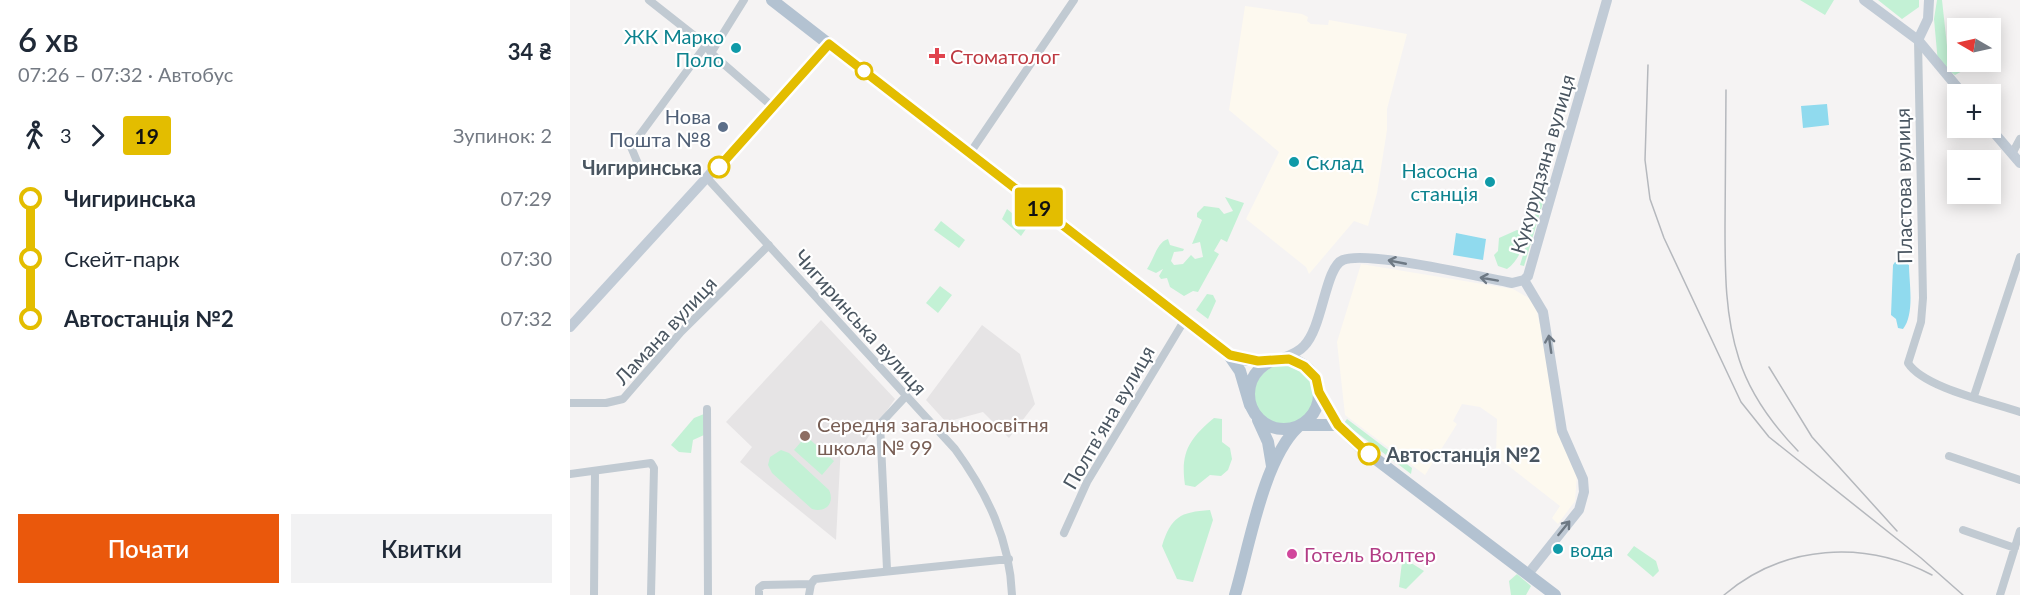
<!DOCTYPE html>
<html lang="uk">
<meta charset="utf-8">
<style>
:root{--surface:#fff;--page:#f2f2f3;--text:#1f2937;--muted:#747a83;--accent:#ea580c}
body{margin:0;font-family:Lato,sans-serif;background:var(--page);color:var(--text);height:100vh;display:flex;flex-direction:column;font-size:22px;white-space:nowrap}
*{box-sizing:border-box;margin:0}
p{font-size:20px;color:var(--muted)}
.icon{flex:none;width:33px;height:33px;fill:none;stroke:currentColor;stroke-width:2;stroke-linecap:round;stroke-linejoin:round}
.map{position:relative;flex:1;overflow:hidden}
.panel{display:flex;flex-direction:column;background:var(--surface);width:570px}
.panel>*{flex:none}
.badge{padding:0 12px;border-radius:4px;font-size:21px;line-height:39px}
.needle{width:39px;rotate:279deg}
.buttons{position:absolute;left:1377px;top:18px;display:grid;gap:12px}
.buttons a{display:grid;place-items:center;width:54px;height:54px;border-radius:0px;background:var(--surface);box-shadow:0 3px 15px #0003;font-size:30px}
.map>.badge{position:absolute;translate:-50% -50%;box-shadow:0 0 0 3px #fff}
.legs{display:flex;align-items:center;gap:9px;height:66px;padding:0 18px;font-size:20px}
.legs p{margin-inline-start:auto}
.headline{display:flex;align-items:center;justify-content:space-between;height:102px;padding:0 18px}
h1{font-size:33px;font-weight:600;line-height:45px}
.cta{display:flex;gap:12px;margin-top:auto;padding:12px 18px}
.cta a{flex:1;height:69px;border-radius:0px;background:var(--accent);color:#fff;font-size:24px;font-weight:600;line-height:69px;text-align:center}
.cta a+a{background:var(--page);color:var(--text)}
ul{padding:0 18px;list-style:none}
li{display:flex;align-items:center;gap:21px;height:60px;font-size:22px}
li i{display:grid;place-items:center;width:9px;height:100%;margin:0 8px;background:currentColor}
li i::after{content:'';width:15px;height:15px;margin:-8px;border:4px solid;border-radius:50%;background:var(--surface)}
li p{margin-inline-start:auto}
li:first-child i{background:linear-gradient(#0000 50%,currentColor 0)}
li:last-child i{background:linear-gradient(currentColor 50%,#0000 0)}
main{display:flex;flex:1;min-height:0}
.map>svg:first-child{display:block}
.commercial{fill:#fdf9ef}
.education{fill:#e6e4e5}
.green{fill:#c3f1d5}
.water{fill:#90daee}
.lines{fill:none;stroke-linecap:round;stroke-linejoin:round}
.street{stroke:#c1cad2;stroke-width:8}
.secondary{stroke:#c1cbd6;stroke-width:10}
.primary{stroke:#b3c2d1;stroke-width:12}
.rail{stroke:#b5b8bd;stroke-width:1.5}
.oneway{stroke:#6e7984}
.line-1-casing{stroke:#fff;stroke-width:14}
.line-1{stroke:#e3bd00;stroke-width:9}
.culture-dot{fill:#0f9aa8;stroke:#fff;stroke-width:2}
.health-dot{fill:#e0444e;stroke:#fff;stroke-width:2}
.stop-1-dot{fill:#fff;stroke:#e3bd00;stroke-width:3}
.service-dot{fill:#5c6f8a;stroke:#fff;stroke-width:2}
.education-dot{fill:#8d6e63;stroke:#fff;stroke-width:2}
.hotel-dot{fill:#d1479c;stroke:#fff;stroke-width:2}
.labels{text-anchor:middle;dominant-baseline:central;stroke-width:4.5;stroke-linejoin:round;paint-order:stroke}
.culture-label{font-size:20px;fill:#0d838f;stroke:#fff;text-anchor:end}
.health-label{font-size:20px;fill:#be3a42;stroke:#fff;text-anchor:start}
.service-label{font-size:20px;fill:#4e5e75;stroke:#fff;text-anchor:end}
.street-label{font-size:20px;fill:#4a5661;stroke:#fff}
.stop-label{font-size:20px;font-weight:bold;fill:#4a5661;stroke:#fff;text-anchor:end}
.education-label{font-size:20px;fill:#785e54;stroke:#fff;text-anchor:start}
.hotel-label{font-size:20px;fill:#b23c85;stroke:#fff;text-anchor:start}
</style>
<main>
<section class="panel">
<div class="headline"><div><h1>6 хв</h1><p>07:26 – 07:32 · Автобус</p></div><b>34 ₴</b></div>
<div class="legs"><svg class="icon" aria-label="walk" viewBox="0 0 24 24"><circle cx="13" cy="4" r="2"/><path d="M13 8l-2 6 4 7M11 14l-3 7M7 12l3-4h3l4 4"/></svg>3<svg class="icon" aria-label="forward" viewBox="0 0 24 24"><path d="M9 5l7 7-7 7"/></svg><b class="badge" style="background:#e3bd00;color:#111">19</b><p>Зупинок: 2</p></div>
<ul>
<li><i style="color:#e3bd00"></i><b>Чигиринська</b><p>07:29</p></li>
<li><i style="color:#e3bd00"></i><span>Скейт-парк</span><p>07:30</p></li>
<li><i style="color:#e3bd00"></i><b>Автостанція №2</b><p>07:32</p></li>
</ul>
<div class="cta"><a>Почати</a><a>Квитки</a></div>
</section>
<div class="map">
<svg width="1450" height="595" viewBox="0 0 1450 595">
<rect width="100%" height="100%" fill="#f5f3f3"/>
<path class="commercial" d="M675 6 732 14 738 17 737 21 741 24 758 25 759 20 837 34 817 109V130L807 193 798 226 784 221 739 274 736 267 676 219 709 152 659 110Z
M791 264 943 289 964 301 977 352 985 428 1007 474 1005 501 988 524 982 518 990 506 926 456 927 419 910 407 892 404 883 421 887 424 855 475 775 415 767 342Z"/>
<path class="education" d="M251 320 325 399 294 443 271 445 266 540 170 462 182 447 156 422Z
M412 325 450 354 465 404 439 438 413 412 376 422 356 400Z"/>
<path class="green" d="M1230 0H1264L1255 15Z
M1308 0H1349V7L1332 19Z
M1367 0H1372L1377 46H1382L1384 41H1387L1388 62H1409L1385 75 1368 63 1364 19Z
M972 192 976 193 954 266 950 265Z
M655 197 674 203 657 242 651 239 644 251 649 254 628 292 623 291 614 296 600 287 597 278 591 279 589 276 593 269 586 273 577 269C584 259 587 242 598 239L600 245 614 249 613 251 604 252 601 261 604 265 613 264 621 255 625 259 633 257 630 242 622 244 632 220 627 217V213L634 206 649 208 654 214 663 211Z
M437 209 458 226 451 236 432 219Z
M371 221 395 240 389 248 364 230Z
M947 230 953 232C955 247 948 261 937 269L928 266 924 255 928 251 929 238Z
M370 286 382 295 368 313 356 303Z
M637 294 643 295 646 301 638 319 626 310Z
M684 395a30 30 0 1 1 60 0a30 30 0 1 1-60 0Z
M134 414V435L123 440 121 453 109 452 101 445 124 418Z
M644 418 652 419V442L660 448 662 459 658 470 651 476 640 475 625 487 615 485C610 452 620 438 644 418Z
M777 419 842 468 841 474 774 423Z
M236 436 264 461 252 475 224 450Z
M211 450 219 453 259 490C265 503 256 513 242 509L202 473 198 465 200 457Z
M640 510 643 520 623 582 607 579 592 546C601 517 610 512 640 510Z
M1064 546 1086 561 1089 571 1083 577 1057 555Z
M838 561 854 571 836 589 829 587 832 562Z
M947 574 961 586 956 595H941L939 581Z"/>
<path class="water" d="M1257 104 1259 125 1233 128 1231 106Z
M886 233 916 239 913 260 883 255Z
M1325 262H1335L1339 265C1339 282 1345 314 1333 329L1328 328 1326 319 1321 315 1323 265Z"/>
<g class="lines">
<path class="street" d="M79 0 136 45 141 53 203 107
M1348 40 1353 298 1351 322 1338 363C1354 388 1421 402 1450 412
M141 53 174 0
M400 153 504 0
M1442 154 1450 139
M69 166 61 147 136 45
M138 179 385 449C417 493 440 540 442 595
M1404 396 1450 257
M0 403H36L53 399 111 332 199 245
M137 409 138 595
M1379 456 1450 480
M0 474 81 463 84 468 81 595
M1393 530 1445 548
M494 533 517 482 614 321
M317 569 310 424 336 396
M241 584 245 579 439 559
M24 595 25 471
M189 595V588L193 585 241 584
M239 595 241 584
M1430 595 1450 531"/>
<path class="secondary" d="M1294 0 1348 40 1393 94
M1348 40 1358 19 1359 0
M1420 128 1450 163
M954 280 973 312 992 431 1013 479 1014 492 1009 510 958 574
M0 327 259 44
M710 359C718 356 728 353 734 346 753 327 755 267 773 260 796 250 910 277 942 283L954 280 958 276 1037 0"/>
<path class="primary" d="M202 0 659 355 670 371 680 405
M660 355 677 360H703
M679 394a35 35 0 1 1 70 0a35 35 0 1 1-70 0Z
M749 392 768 425 790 447 985 595
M688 420 698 442 702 466
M732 425H768
M665 595C679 548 693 460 728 427"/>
<path class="rail" d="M1078 65 1075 160 1080 199 1094 238 1171 402 1199 437 1351 558 1393 595
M1156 90C1156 136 1155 182 1155 227 1155 272 1155 316 1169 359 1180 394 1203 425 1228 451
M1199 367 1242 437 1327 531
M1154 595C1214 544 1295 540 1362 575"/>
</g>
<defs><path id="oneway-shaft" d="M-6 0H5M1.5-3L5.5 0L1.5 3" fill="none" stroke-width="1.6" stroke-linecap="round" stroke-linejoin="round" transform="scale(1.5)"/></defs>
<g class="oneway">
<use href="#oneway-shaft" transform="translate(827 262) rotate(-169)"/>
<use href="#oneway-shaft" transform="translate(919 279) rotate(-170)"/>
<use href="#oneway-shaft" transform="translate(980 344) rotate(-98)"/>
<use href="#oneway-shaft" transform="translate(994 528) rotate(-51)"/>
</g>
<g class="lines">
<defs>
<path id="line-1" d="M149 167 259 44 660 355 688 361 719 359 734 366 746 378 749 392 768 425 799 454"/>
</defs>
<use href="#line-1" class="line-1-casing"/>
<use href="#line-1" class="line-1"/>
</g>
<g class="culture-dot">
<circle cx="166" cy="48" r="6"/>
<circle cx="724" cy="162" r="6"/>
<circle cx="920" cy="182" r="6"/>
<circle cx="988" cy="549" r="6"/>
</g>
<path class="health-dot" d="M364 47h6v6h6v6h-6v6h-6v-6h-6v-6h6z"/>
<g class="stop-1-dot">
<circle cx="294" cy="71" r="8"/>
<circle cx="149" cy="167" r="10"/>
<circle cx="799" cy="454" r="10"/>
</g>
<circle class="service-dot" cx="153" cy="127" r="6"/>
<circle class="education-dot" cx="235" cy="436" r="6"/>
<circle class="hotel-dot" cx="722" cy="554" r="6"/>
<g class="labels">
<g class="culture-label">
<text x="154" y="36">ЖК Марко<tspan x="154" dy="23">Поло</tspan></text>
<text x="736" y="162" text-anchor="start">Склад</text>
<text x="908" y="170">Насосна<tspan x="908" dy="23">станція</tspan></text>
<text x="1000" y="549" text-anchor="start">вода</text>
</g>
<g class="health-label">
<text x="380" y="56">Стоматолог</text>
</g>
<g class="service-label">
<text x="141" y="116">Нова<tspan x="141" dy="23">Пошта №8</tspan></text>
</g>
<g class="street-label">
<text transform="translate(972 164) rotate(-74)">Кукурудзяна вулиця</text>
<text transform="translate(1333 186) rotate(-91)">Пластова вулиця</text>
<text transform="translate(291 322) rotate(48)">Чигиринська вулиця</text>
<text transform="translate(95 330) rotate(-47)">Ламана вулиця</text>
<text transform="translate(538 417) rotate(-60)">Полтвʼяна вулиця</text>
</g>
<g class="stop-label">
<text x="132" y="167">Чигиринська</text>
<text x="816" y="454" text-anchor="start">Автостанція №2</text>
</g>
<g class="education-label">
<text x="247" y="424">Середня загальноосвітня<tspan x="247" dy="23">школа № 99</tspan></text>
</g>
<g class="hotel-label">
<text x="734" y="554">Готель Волтер</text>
</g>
</g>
</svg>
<div class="buttons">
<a><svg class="needle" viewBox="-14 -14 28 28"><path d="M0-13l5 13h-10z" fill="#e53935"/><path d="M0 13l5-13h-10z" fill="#747a83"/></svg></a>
<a>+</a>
<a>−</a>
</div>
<b class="badge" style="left:469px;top:207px;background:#e3bd00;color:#111">19</b>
</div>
</main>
